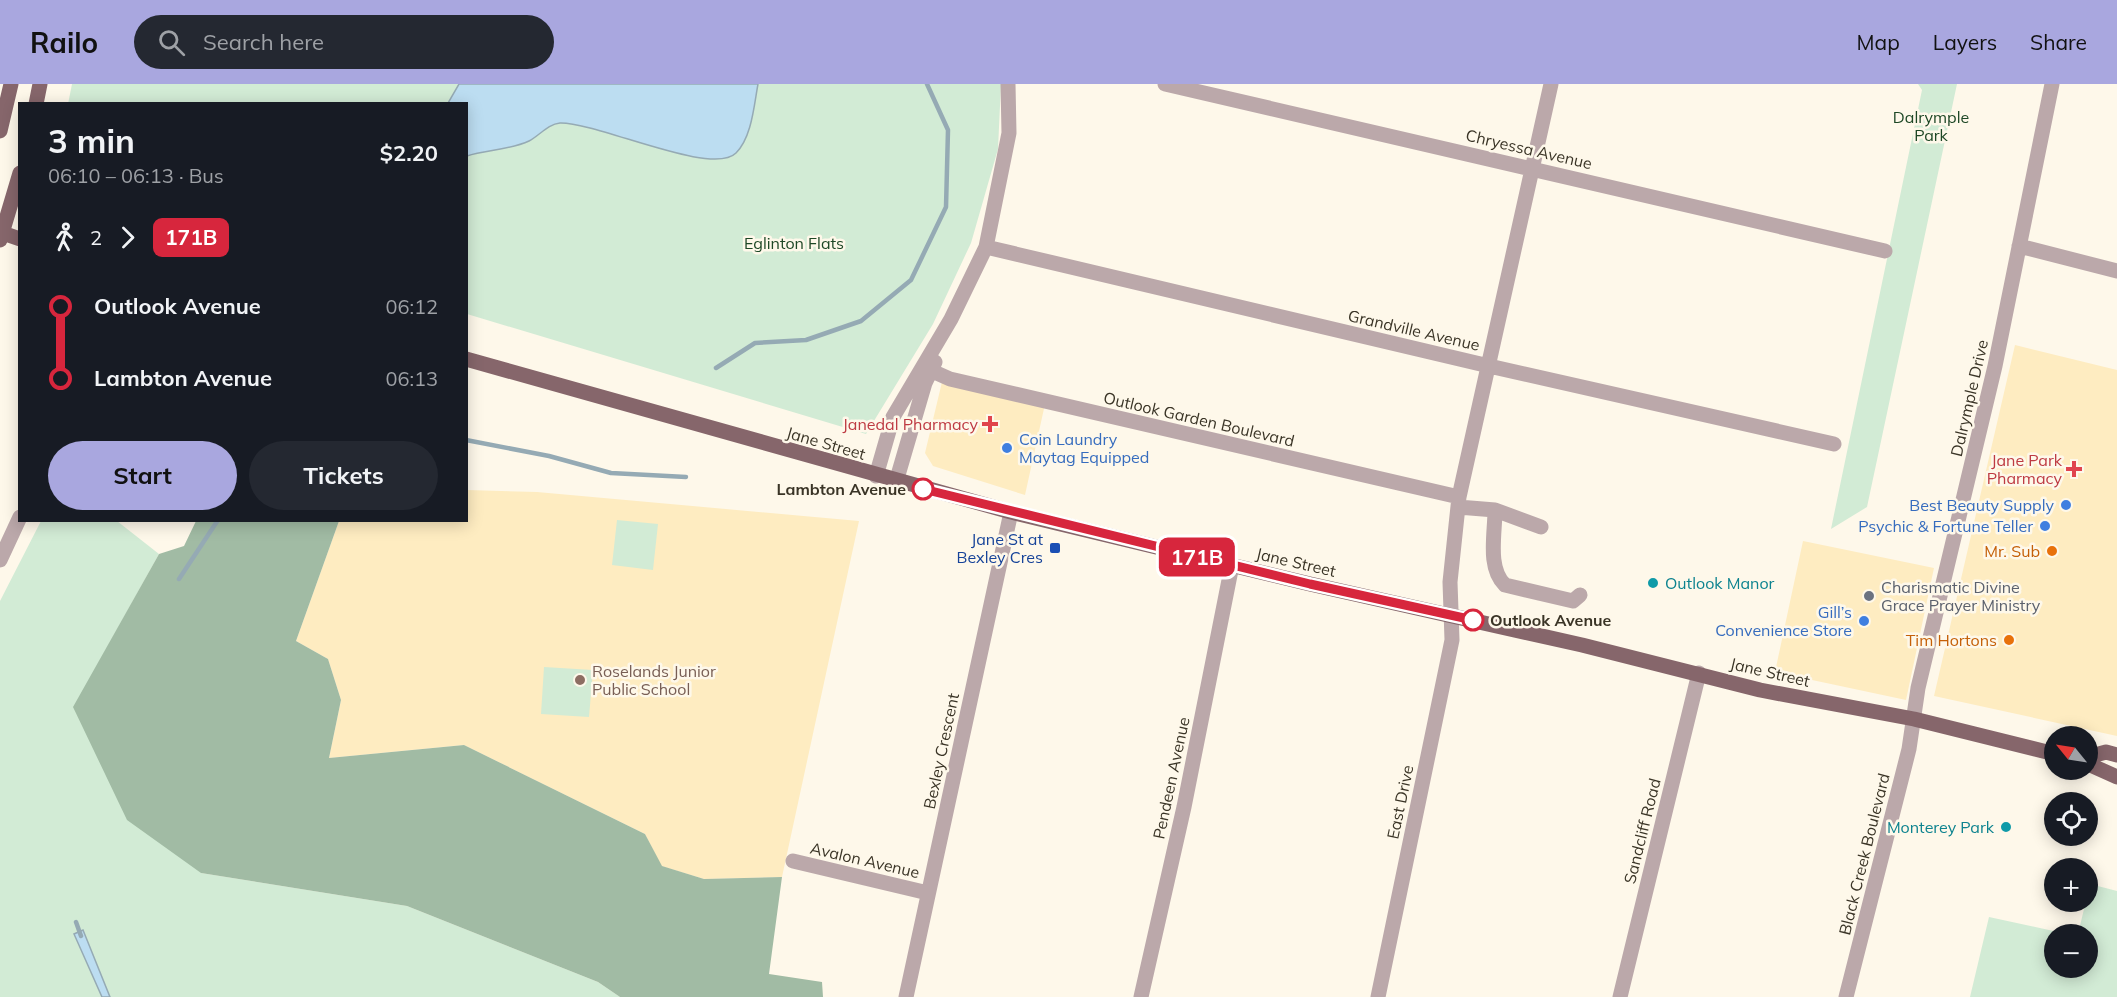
<!DOCTYPE html>
<meta charset="utf-8">
<style>
:root{--surface:#171b24;--page:#242831;--text:#f1f3f6;--muted:#9ea1a6;--accent:#a9a7df}
body{margin:0;font-family:Mulish,sans-serif;background:var(--page);color:var(--text);height:100vh;display:flex;flex-direction:column;font-size:22px;white-space:nowrap}
*{box-sizing:border-box;margin:0}
p{font-size:20px;color:var(--muted)}
.icon{flex:none;width:33px;height:33px;fill:none;stroke:currentColor;stroke-width:2;stroke-linecap:round;stroke-linejoin:round}
.map{position:relative;flex:1;overflow:hidden}
.details{position:absolute;left:18px;top:18px;width:450px;height:420px;display:flex;flex-direction:column;background:var(--surface);border-radius:0px;box-shadow:0 3px 15px #0003}
.details>*{flex:none}
.badge{padding:0 12px;border-radius:9px;font-size:21px;line-height:39px}
.needle{width:39px;rotate:300deg}
.buttons{position:absolute;left:2044px;top:642px;display:grid;gap:12px}
.buttons a{display:grid;place-items:center;width:54px;height:54px;border-radius:50%;background:var(--surface);box-shadow:0 3px 15px #0003;font-size:30px}
.map>.badge{position:absolute;translate:-50% -50%;box-shadow:0 0 0 3px #fff}
.legs{display:flex;align-items:center;gap:9px;height:66px;padding:0 30px;font-size:20px}
.legs p{margin-inline-start:auto}
.headline{display:flex;align-items:center;justify-content:space-between;height:102px;padding:0 30px}
h1{font-size:33px;font-weight:700;line-height:45px}
.button{display:flex;gap:12px;margin-top:auto;padding:12px 30px}
.button a{flex:1;height:69px;border-radius:36px;background:var(--accent);color:#111;font-size:24px;font-weight:700;line-height:69px;text-align:center}
.button a+a{background:var(--page);color:var(--text)}
ul{padding:0 30px;list-style:none}
li{display:flex;align-items:center;gap:21px;height:72px;font-size:22px}
li i{display:grid;place-items:center;width:9px;height:100%;margin:0 8px;background:currentColor}
li i::after{content:'';width:15px;height:15px;margin:-8px;border:4px solid;border-radius:50%;background:var(--surface)}
li p{margin-inline-start:auto}
li:first-child i{background:linear-gradient(#0000 50%,currentColor 0)}
li:last-child i{background:linear-gradient(currentColor 50%,#0000 0)}
header{display:flex;align-items:center;gap:36px;box-sizing:border-box;height:84px;padding:0 30px;background:var(--accent);color:#111}
header strong{font-size:28px}
nav{display:flex;gap:33px;margin-inline-start:auto;font-size:21px}
.search{width:420px;height:54px;background:var(--page);display:flex;align-items:center;gap:15px;box-sizing:border-box;padding:0 21px;border-radius:33px;color:var(--muted);font-size:22px}
.map>svg:first-child{display:block}
.built{fill:#feecc1}
.green{fill:#d2ebd5}
.forest{fill:#a1bba4}
.water{fill:#bcddf1;stroke:#95aab4;stroke-width:1.5}
.lines{fill:none;stroke-linecap:round;stroke-linejoin:round}
.stream{stroke:#95aab4;stroke-width:4.5}
.minor{stroke:#bba8aa;stroke-width:15}
.major{stroke:#86666b;stroke-width:15}
.line-1-casing{stroke:#fff;stroke-width:14}
.line-1{stroke:#d7263d;stroke-width:9}
.health-dot{fill:#e0444e;stroke:#fef8ea;stroke-width:2}
.shop-dot{fill:#3f7fe0;stroke:#fef8ea;stroke-width:2}
.stop-1-dot{fill:#fff;stroke:#d7263d;stroke-width:3}
.transit-dot{fill:#1a4fb4;stroke:#fef8ea;stroke-width:2}
.food-dot{fill:#e8710a;stroke:#fef8ea;stroke-width:2}
.culture-dot{fill:#0f9aa8;stroke:#fef8ea;stroke-width:2}
.worship-dot{fill:#6b7280;stroke:#fef8ea;stroke-width:2}
.education-dot{fill:#8d6e63;stroke:#fef8ea;stroke-width:2}
.labels{text-anchor:middle;dominant-baseline:central;stroke-width:5;stroke-linejoin:round;paint-order:stroke}
.park-label{font-size:16px;fill:#1d4725;stroke:#fef8ea}
.street-label{font-size:16px;fill:#3a3426;stroke:#fef8ea}
.health-label{font-size:16px;fill:#be3a42;stroke:#fef8ea;text-anchor:end}
.shop-label{font-size:16px;fill:#366cbe;stroke:#fef8ea;text-anchor:end}
.stop-label{font-size:16px;font-weight:bold;fill:#3a3426;stroke:#fef8ea;text-anchor:end}
.transit-label{font-size:16px;fill:#164399;stroke:#fef8ea;text-anchor:end}
.food-label{font-size:16px;fill:#c56008;stroke:#fef8ea;text-anchor:end}
.culture-label{font-size:16px;fill:#0d838f;stroke:#fef8ea;text-anchor:start}
.worship-label{font-size:16px;fill:#5b616d;stroke:#fef8ea;text-anchor:start}
.education-label{font-size:16px;fill:#785e54;stroke:#fef8ea;text-anchor:start}
</style>
<header>
<strong>Railo</strong>
<div class="search"><svg class="icon" aria-label="search" viewBox="0 0 24 24"><circle cx="10" cy="10" r="6"/><path d="M15 15l6 6"/></svg>Search here</div>
<nav><a>Map</a><a>Layers</a><a>Share</a></nav>
</header>
<div class="map">
<svg width="2117" height="913" viewBox="0 0 2117 913">
<rect width="100%" height="100%" fill="#fef8ea"/>
<path class="built" d="M2015 261 2117 286V652L1934 612Z
M942 298 1045 320 1025 411 933 382 925 369Z
M467 406 537 408 859 437 782 793 704 795 661 782 645 750 464 661 329 674 341 616 328 575 296 557 339 437 466 436Z
M1803 457 1934 484 1906 616 1775 588Z"/>
<path class="green" d="M72 0H1001L998 65 971 159 933 240 866 350 467 230 466 20H68Z
M1918 0H1957L1867 423 1831 445 1922 6Z
M617 436 658 440 653 486 612 481Z
M41 437H117L159 470 74 623 201 789 407 822 598 898 620 913H0V517Z
M544 583 593 586 589 633 541 630Z
M2090 800 2117 807V913H1970L1989 833 2067 850H2055V884H2088V850H2078Z"/>
<path class="forest" d="M196 437H339L296 557 328 575 341 616 329 674 464 661 645 750 662 782 704 795 782 793 769 890 822 898 823 913H620L598 898 407 822 201 789 127 736 73 623 159 470 184 462Z"/>
<path class="water" d="M459 0H758C754 21 752 53 736 69 712 93 597 38 560 39 548 40 539 52 529 57 510 66 486 66 467 72L466 20 448 19Z
M83 846 110 913H102L74 850Z"/>
<g class="lines">
<path class="stream" d="M716 284 755 259 806 256 861 237 911 196 946 123 948 46 927 0
M466 356 549 372 611 389 686 393
M179 495 218 436
M76 838 81 852"/>
<path class="minor" d="M1165 0 1885 167
M2019 162 2117 187
M986 163 1489 282 1834 360
M932 287 950 295 1459 413
M876 392 893 333 951 235 986 163 1009 49 1008 0
M896 398 925 299 935 278
M1458 423 1495 426 1541 443
M1495 426C1495 450 1487 484 1505 501L1573 517 1580 511
M0 476 20 433
M793 777 928 809
M906 913 1011 428
M1141 913 1184 723 1232 481
M1378 913 1452 556 1450 498 1459 413 1551 0
M1620 913 1699 589
M1846 913 1909 665 1918 604 1995 282 2052 0"/>
<path class="major" d="M36 20 40 0
M0 47 11 0
M0 148 20 155
M0 156 20 89
M466 275 1011 428 1310 500 1582 561 1760 606 1914 635 2055 670
M2088 673 2106 668 2117 671
M2088 680 2117 693"/>
</g>
<g class="lines">
<defs>
<path id="line-1" d="M923 405 1310 500 1473 536"/>
</defs>
<use href="#line-1" class="line-1-casing"/>
<use href="#line-1" class="line-1"/>
</g>
<g class="health-dot">
<path d="M987 331h6v6h6v6h-6v6h-6v-6h-6v-6h6z"/>
<path d="M2071 376h6v6h6v6h-6v6h-6v-6h-6v-6h6z"/>
</g>
<g class="shop-dot">
<circle cx="1007" cy="364" r="6"/>
<circle cx="2066" cy="421" r="6"/>
<circle cx="2045" cy="442" r="6"/>
<circle cx="1864" cy="537" r="6"/>
</g>
<g class="stop-1-dot">
<circle cx="923" cy="405" r="10"/>
<circle cx="1473" cy="536" r="10"/>
</g>
<rect class="transit-dot" x="1049" y="458" width="12" height="12" rx="3"/>
<g class="food-dot">
<circle cx="2052" cy="467" r="6"/>
<circle cx="2009" cy="556" r="6"/>
</g>
<g class="culture-dot">
<circle cx="1653" cy="499" r="6"/>
<circle cx="2006" cy="743" r="6"/>
</g>
<circle class="worship-dot" cx="1869" cy="512" r="6"/>
<circle class="education-dot" cx="580" cy="596" r="6"/>
<g class="labels">
<g class="park-label">
<text x="1931" y="33">Dalrymple<tspan x="1931" dy="18">Park</tspan></text>
<text x="794" y="159">Eglinton Flats</text>
</g>
<g class="street-label">
<text transform="translate(1529 65) rotate(13)">Chryessa Avenue</text>
<text transform="translate(1414 246) rotate(13)">Grandville Avenue</text>
<text transform="translate(1969 314) rotate(-77)">Dalrymple Drive</text>
<text transform="translate(1199 335) rotate(13)">Outlook Garden Boulevard</text>
<text transform="translate(826 359) rotate(16)">Jane Street</text>
<text transform="translate(1296 478) rotate(13)">Jane Street</text>
<text transform="translate(1770 588) rotate(13)">Jane Street</text>
<text transform="translate(941 667) rotate(-78)">Bexley Crescent</text>
<text transform="translate(1171 694) rotate(-78)">Pendeen Avenue</text>
<text transform="translate(1400 718) rotate(-78)">East Drive</text>
<text transform="translate(1642 747) rotate(-76)">Sandcliff Road</text>
<text transform="translate(1864 770) rotate(-76)">Black Creek Boulevard</text>
<text transform="translate(865 776) rotate(13)">Avalon Avenue</text>
</g>
<g class="health-label">
<text x="978" y="340">Janedal Pharmacy</text>
<text x="2062" y="376">Jane Park<tspan x="2062" dy="18">Pharmacy</tspan></text>
</g>
<g class="shop-label">
<text x="1019" y="355" text-anchor="start">Coin Laundry<tspan x="1019" dy="18">Maytag Equipped</tspan></text>
<text x="2054" y="421">Best Beauty Supply</text>
<text x="2033" y="442">Psychic &amp; Fortune Teller</text>
<text x="1852" y="528">Gill’s<tspan x="1852" dy="18">Convenience Store</tspan></text>
</g>
<g class="stop-label">
<text x="906" y="405">Lambton Avenue</text>
<text x="1490" y="536" text-anchor="start">Outlook Avenue</text>
</g>
<g class="transit-label">
<text x="1043" y="455">Jane St at<tspan x="1043" dy="18">Bexley Cres</tspan></text>
</g>
<g class="food-label">
<text x="2040" y="467">Mr. Sub</text>
<text x="1997" y="556">Tim Hortons</text>
</g>
<g class="culture-label">
<text x="1665" y="499">Outlook Manor</text>
<text x="1994" y="743" text-anchor="end">Monterey Park</text>
</g>
<g class="worship-label">
<text x="1881" y="503">Charismatic Divine<tspan x="1881" dy="18">Grace Prayer Ministry</tspan></text>
</g>
<g class="education-label">
<text x="592" y="587">Roselands Junior<tspan x="592" dy="18">Public School</tspan></text>
</g>
</g>
</svg>
<div class="buttons">
<a><svg class="needle" viewBox="-14 -14 28 28"><path d="M0-13l5 13h-10z" fill="#e53935"/><path d="M0 13l5-13h-10z" fill="#9ea1a6"/></svg></a>
<a><svg class="icon" aria-label="locate" viewBox="0 0 24 24"><circle cx="12" cy="12" r="6"/><path d="M12 2v4M12 18v4M2 12h4M18 12h4"/></svg></a>
<a>+</a>
<a>−</a>
</div>
<b class="badge" style="left:1197px;top:473px;background:#d7263d;color:#fff">171B</b>
<section class="details">
<div class="headline"><div><h1>3 min</h1><p>06:10 – 06:13 · Bus</p></div><b>$2.20</b></div>
<div class="legs"><svg class="icon" aria-label="walk" viewBox="0 0 24 24"><circle cx="13" cy="4" r="2"/><path d="M13 8l-2 6 4 7M11 14l-3 7M7 12l3-4h3l4 4"/></svg>2<svg class="icon" aria-label="forward" viewBox="0 0 24 24"><path d="M9 5l7 7-7 7"/></svg><b class="badge" style="background:#d7263d;color:#fff">171B</b></div>
<ul>
<li><i style="color:#d7263d"></i><b>Outlook Avenue</b><p>06:12</p></li>
<li><i style="color:#d7263d"></i><b>Lambton Avenue</b><p>06:13</p></li>
</ul>
<div class="button"><a>Start</a><a>Tickets</a></div>
</section>
</div>
